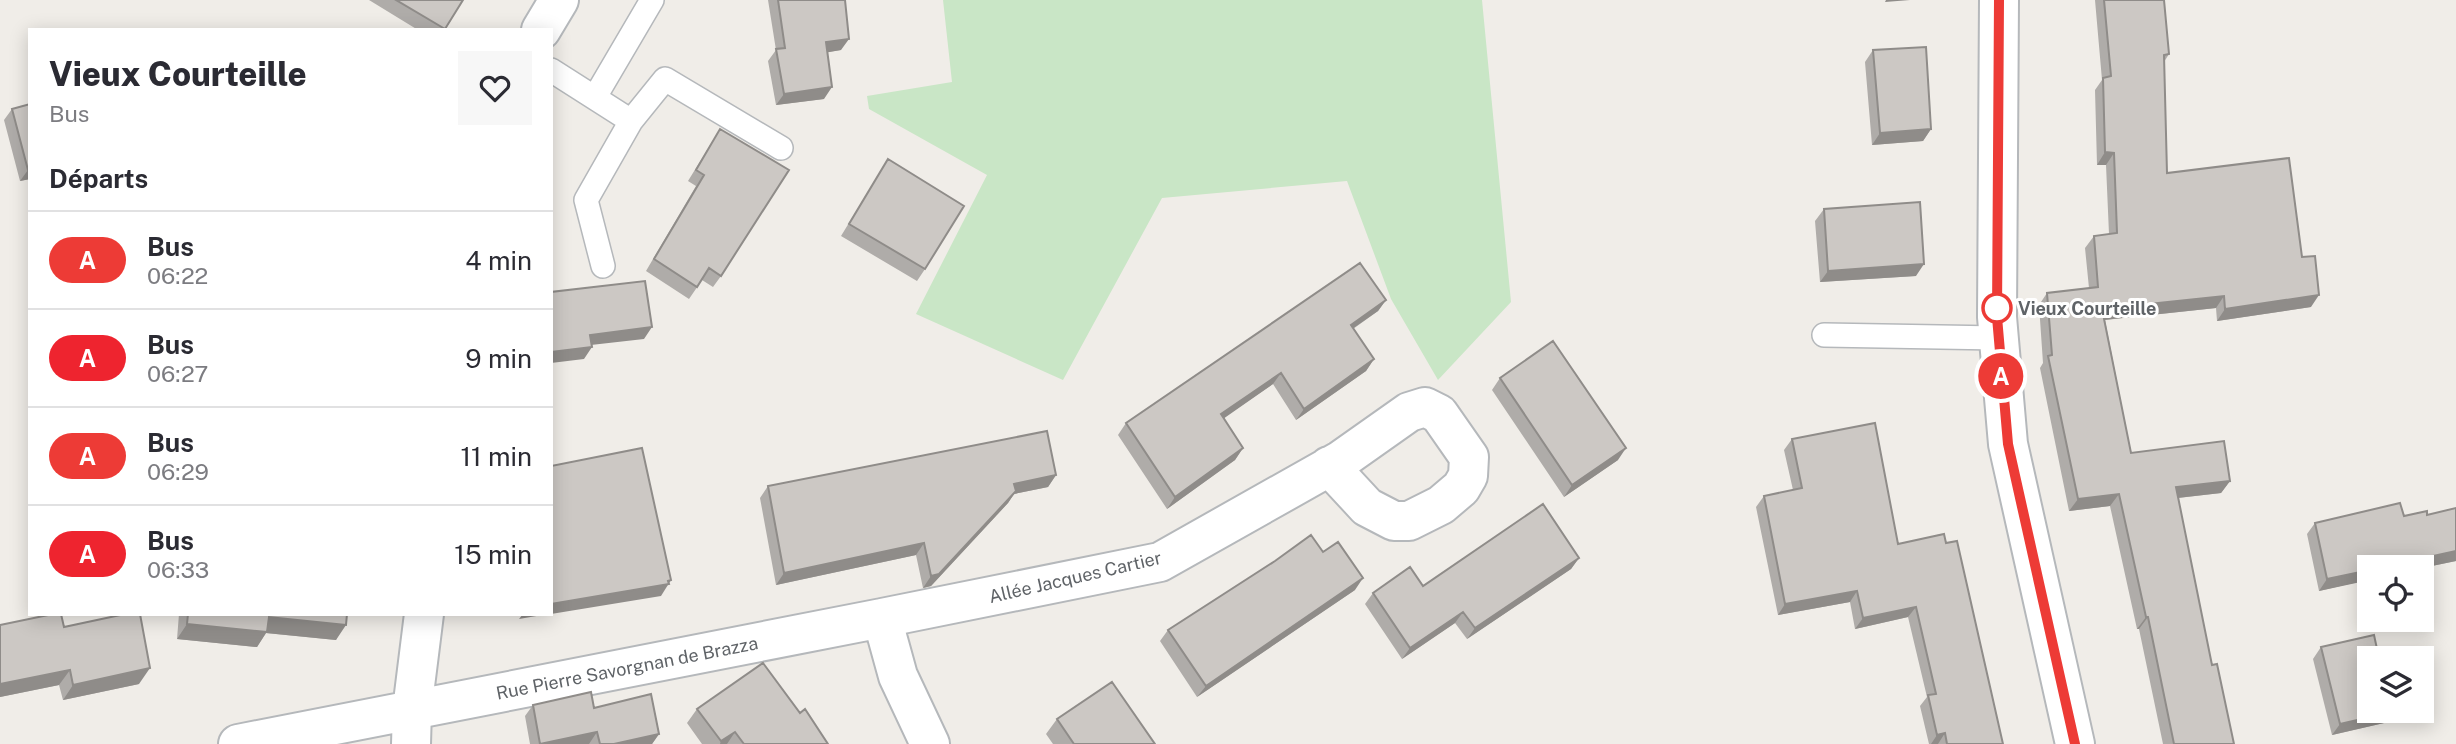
<!DOCTYPE html>
<html lang="fr">
<meta charset="utf-8">
<style>
:root{--surface:#fff;--page:#f7f7f7;--text:#2b2b33;--muted:#7c7c81;--line:#e1e1e2}
body{margin:0;font-family:"Public Sans",sans-serif;background:var(--page);color:var(--text);height:100vh;display:flex;flex-direction:column;font-size:26px;white-space:nowrap}
*{box-sizing:border-box;margin:0}
p{font-size:23px;color:var(--muted)}
.icon{flex:none;width:38px;height:38px;fill:none;stroke:currentColor;stroke-width:2;stroke-linecap:round;stroke-linejoin:round}
.map{position:relative;flex:1;overflow:hidden}
.side{position:absolute;left:28px;top:28px;width:525px;height:588px;display:flex;flex-direction:column;background:var(--surface);border-radius:0px;box-shadow:0 4px 18px #0003}
.side>*{flex:none}
.badge{padding:0 14px;border-radius:23px;font-size:24px;line-height:46px}
.controls{position:absolute;left:2357px;top:555px;display:grid;gap:14px}
.controls a{display:grid;place-items:center;width:77px;height:77px;border-radius:0px;background:var(--surface);box-shadow:0 4px 18px #0003;font-size:35px}
.map>.badge{position:absolute;translate:-50% -50%;box-shadow:0 0 0 4px #fff}
h2{padding:0 21px;font-size:26px;line-height:63px}
.round{display:grid;place-items:center;flex:none;width:74px;height:74px;border-radius:0px;background:var(--page)}
.headline{display:flex;align-items:center;justify-content:space-between;height:119px;padding:0 21px}
h1{font-size:33px;font-weight:800;line-height:52px}
ul{padding:0;list-style:none}
li{display:flex;align-items:center;gap:21px;height:98px;padding:0 21px;border-top:2px solid var(--line)}
li div{flex:1}
li b{display:block;font-size:26px}
li em{font-style:normal}
li .badge{min-width:77px;font-weight:700;text-align:center}
.map>svg:first-child{display:block}
.green{fill:#c9e6c6}
.lines{fill:none;stroke-linecap:round;stroke-linejoin:round}
.service-casing{stroke:#b5b8bb;stroke-width:26}
.minor-casing{stroke:#b5b8bb;stroke-width:42}
.service{stroke:#fff;stroke-width:23}
.minor{stroke:#fff;stroke-width:38}
.wall{fill:#afaca9}
.shaded-wall{fill:#8f8c89}
.building{fill:#ccc8c4;stroke:#8f8c89;stroke-width:2}
.line-casing{stroke:#fff;stroke-width:16}
.line{stroke:#ed3b36;stroke-width:10}
.stop-dot{fill:#fff;stroke:#ed3b36;stroke-width:3.5}
.labels{text-anchor:middle;dominant-baseline:central;stroke-width:6;stroke-linejoin:round;paint-order:stroke}
.stop-label{font-size:18px;font-weight:bold;fill:#5f6367;stroke:#fff;text-anchor:start}
.street-label{font-size:18px;fill:#5f6367;stroke:#fff}
</style>
<div class="map">
<svg width="2456" height="744" viewBox="0 0 2456 744">
<rect width="100%" height="100%" fill="#f0ede8"/>
<path class="green" d="M943 0H1482L1511 302 1438 380 1391 299 1347 181 1162 198 1063 380 916 314 987 175 869 109 867 96 952 82Z"/>
<g class="lines">
<defs>
<path id="service" d="M551 70 631 121 665 79 781 148
M595 97 652 0
M603 266 586 200 631 121
M1824 335 1998 338"/>
<path id="minor" d="M1999 0 1997 317 2008 444 2075 744
M541 30 559 0
M882 618 1160 562 1341 460 1409 412 1425 407 1439 414 1469 457 1468 476 1461 488 1441 505 1409 521H1394L1367 507 1329 466
M238 744 882 618 898 676 930 744
M411 744 412 710 424 614"/>
</defs>
<use href="#service" class="service-casing"/>
<use href="#minor" class="minor-casing"/>
<use href="#service" class="service"/>
<use href="#minor" class="minor"/>
</g>
<path class="wall" d="M369 0H463L445 30H418Z
M768 0H845L841 50 828 52 824 99 776 105 768 61 776 50Z
M2095 0H2164L2169 54 2164 62 2167 173 2302 257 2311 307 2217 321 2216 308 2105 320 2131 453 2230 481 2221 493 2178 498 2212 665 2234 744H2163L2139 629H2137L2110 506 2069 511 2040 368 2043 363 2039 305 2047 293 2089 288 2085 248 2094 236 2109 234 2106 165H2097L2095 90 2102 80Z
M1873 50 1931 129 1923 141 1872 145 1865 62Z
M30 104V179L20 181 4 120 12 109Z
M720 129 721 276 713 287 702 280 689 299 646 271 696 186 688 181Z
M888 159 925 269 917 281 841 236Z
M1824 209 1916 276 1820 282 1815 221Z
M1386 300 1378 311 1353 329 1374 359 1366 371 1296 420 1273 384 1223 418 1243 448 1235 460 1167 509 1118 435 1126 423Z
M1500 378 1618 460 1564 497 1492 390Z
M1792 439 1898 544 1946 543 2003 744H1929L1920 706 1927 697 1908 617 1855 629 1850 602 1778 615 1756 507 1764 496 1793 490 1784 450Z
M1056 475 1048 487 1014 494 1008 503 931 586 923 588 916 555 776 585 760 498 768 486Z
M2456 508V561L2422 568V567L2319 591 2307 534 2315 523 2427 515Z
M1579 558 1571 569 1467 639 1455 623 1402 659 1365 604 1373 593 1423 586Z
M1355 590 1197 697 1160 641 1168 630Z
M179 614H347L336 640 266 633 257 647 177 639Z
M0 625 64 627 139 684 63 700 59 685 0 697Z
M2321 647 2392 712 2384 723 2332 735 2313 659Z
M533 705 594 708 659 734 652 744H530L525 716Z
M697 709 800 713 828 744H702L687 723Z
M1057 719 1155 744H1053L1046 734Z"/>
<path class="shaded-wall" d="M1886 0H1910L1885 2Z
M849 39 841 50 818 54 826 42Z
M832 87 824 99 776 105 784 94Z
M1931 129 1923 141 1872 145 1880 133Z
M2105 152 2114 153 2106 165H2097Z
M30 169V179L20 181 28 170Z
M1924 264 1916 276 1820 282 1828 271Z
M2319 295 2311 307 2217 321 2225 309Z
M2224 296 2216 308 2094 321 2102 309Z
M1386 300 1378 311 1342 336 1351 325Z
M652 327 644 339 582 346 590 335Z
M592 347 584 359 551 363V352Z
M1374 359 1366 371 1296 420 1304 409Z
M1281 373 1273 384 1213 426 1221 414Z
M1243 448 1235 460 1167 509 1175 497Z
M1626 448 1618 460 1564 497 1572 485Z
M1056 475 1048 487 1014 494 1008 503 931 586 923 588 931 576 1014 484Z
M2230 481 2221 493 2168 499 2176 487Z
M2119 494 2110 506 2069 511 2078 499Z
M924 543 916 555 776 585 784 573Z
M2456 551V561L2422 568V567H2383Z
M1579 558 1571 569 1467 639 1475 628Z
M2370 570V580L2319 591 2327 579Z
M1363 578 1355 590 1197 697 1206 686Z
M671 580 661 596 551 614V604Z
M1857 591 1850 602 1778 615 1785 604Z
M1916 607 1908 617 1855 629 1863 618Z
M1463 612 1455 623 1402 659 1410 648Z
M523 614H548L519 619Z
M269 617 346 625 336 640 266 633 257 647 177 639 187 624Z
M2146 617H2148L2139 629H2137Z
M150 668 139 684 63 700 73 685Z
M70 670 59 685 0 697V684Z
M2392 712 2384 723 2332 735 2340 724Z
M597 732 589 744H541Z
M735 732 727 744H720L721 741Z
M1945 733 1938 744H1931L1937 735Z
M659 734 652 744H614Z"/>
<path class="building" d="M396 0H463L445 29Z
M778 0H845L849 39 826 42 832 87 784 94 776 49 785 48Z
M2104 0H2164L2169 54 2164 55 2167 173 2289 158 2302 257 2315 256 2319 295 2225 309 2224 296 2102 309 2131 453 2224 441 2230 481 2176 487 2212 665 2217 664 2234 744H2174L2148 617H2146L2119 494 2078 499 2048 356 2052 355 2047 293 2098 287 2094 236 2117 233 2114 153 2105 152 2103 78 2111 76Z
M1926 47 1931 129 1880 133 1873 50Z
M30 104V169L28 170 12 109Z
M720 129 789 170 721 276 709 268 697 287 654 259 704 175 696 170Z
M888 159 964 206 925 269 849 224Z
M1920 202 1924 264 1828 271 1824 209Z
M1360 263 1386 300 1351 325 1374 359 1304 409 1281 373 1221 414 1243 448 1175 497 1126 423Z
M645 281 652 327 590 335 592 347 551 352V292Z
M1553 341 1626 448 1572 485 1500 378Z
M1875 423 1898 544 1944 534 1946 543 1957 541 2003 744H1947L1945 733 1937 735 1928 695 1936 694 1916 607 1863 618 1857 591 1785 604 1764 496 1802 488 1792 439Z
M1047 431 1056 475 1014 484 1016 491 939 574 931 576 924 543 784 573 768 486Z
M642 448 671 580 668 581 669 584 551 604V466Z
M2400 503 2404 516 2427 511V515L2456 508V551L2383 567H2370V570L2327 579 2315 523Z
M1543 504 1579 558 1475 628 1463 612 1410 648 1373 593 1410 567 1423 586Z
M1311 535 1323 552 1338 542 1363 578 1206 686 1168 630 1275 561Z
M53 614H61L64 627 125 614H140L150 668 73 685 70 670 0 684V625Z
M188 614H347L346 625 269 617 267 632 187 624Z
M2374 635 2379 658H2370V710H2391L2392 712 2340 724 2321 647Z
M763 663 800 713 805 709 828 744H744L735 732 721 741 697 709Z
M1112 682 1155 744H1074L1057 719Z
M591 692 594 708 651 694 659 734 614 744H600L597 732 540 744 533 705Z"/>
<g class="lines">
<defs>
<path id="line" d="M1999 0 1997 317 2008 444 2075 744"/>
</defs>
<use href="#line" class="line-casing"/>
<use href="#line" class="line"/>
</g>
<circle class="stop-dot" cx="1997" cy="308" r="14"/>
<g class="labels">
<g class="stop-label">
<text x="2018" y="308">Vieux Courteille</text>
</g>
<g class="street-label">
<text transform="translate(1075 577) rotate(-13)">Allée Jacques Cartier</text>
<text transform="translate(627 668) rotate(-11)">Rue Pierre Savorgnan de Brazza</text>
</g>
</g>
</svg>
<div class="controls">
<a><svg class="icon" aria-label="locate" viewBox="0 0 24 24"><circle cx="12" cy="12" r="6"/><path d="M12 2v4M12 18v4M2 12h4M18 12h4"/></svg></a>
<a><svg class="icon" aria-label="layers" viewBox="0 0 24 24"><path d="M12 4l9 5-9 5-9-5zM3 14l9 5 9-5"/></svg></a>
</div>
<b class="badge" style="left:2001px;top:376px;background:#ed3b36;color:#fff">A</b>
<section class="side">
<div class="headline"><div><h1>Vieux Courteille</h1><p>Bus</p></div><a class="round"><svg class="icon" aria-label="heart" viewBox="0 0 24 24"><path d="M12 20l-8-8c-3-5 5-10 8-4 3-6 11-1 8 4z"/></svg></a></div>
<h2>Départs</h2>
<ul>
<li><span class="badge" style="background:#ed3b36;color:#fff">A</span><div><b>Bus</b><p>06:22</p></div><em>4 min</em></li>
<li><span class="badge" style="background:#ee242f;color:#fff">A</span><div><b>Bus</b><p>06:27</p></div><em>9 min</em></li>
<li><span class="badge" style="background:#ed3b36;color:#fff">A</span><div><b>Bus</b><p>06:29</p></div><em>11 min</em></li>
<li><span class="badge" style="background:#ee242f;color:#fff">A</span><div><b>Bus</b><p>06:33</p></div><em>15 min</em></li>
</ul>
</section>
</div>
